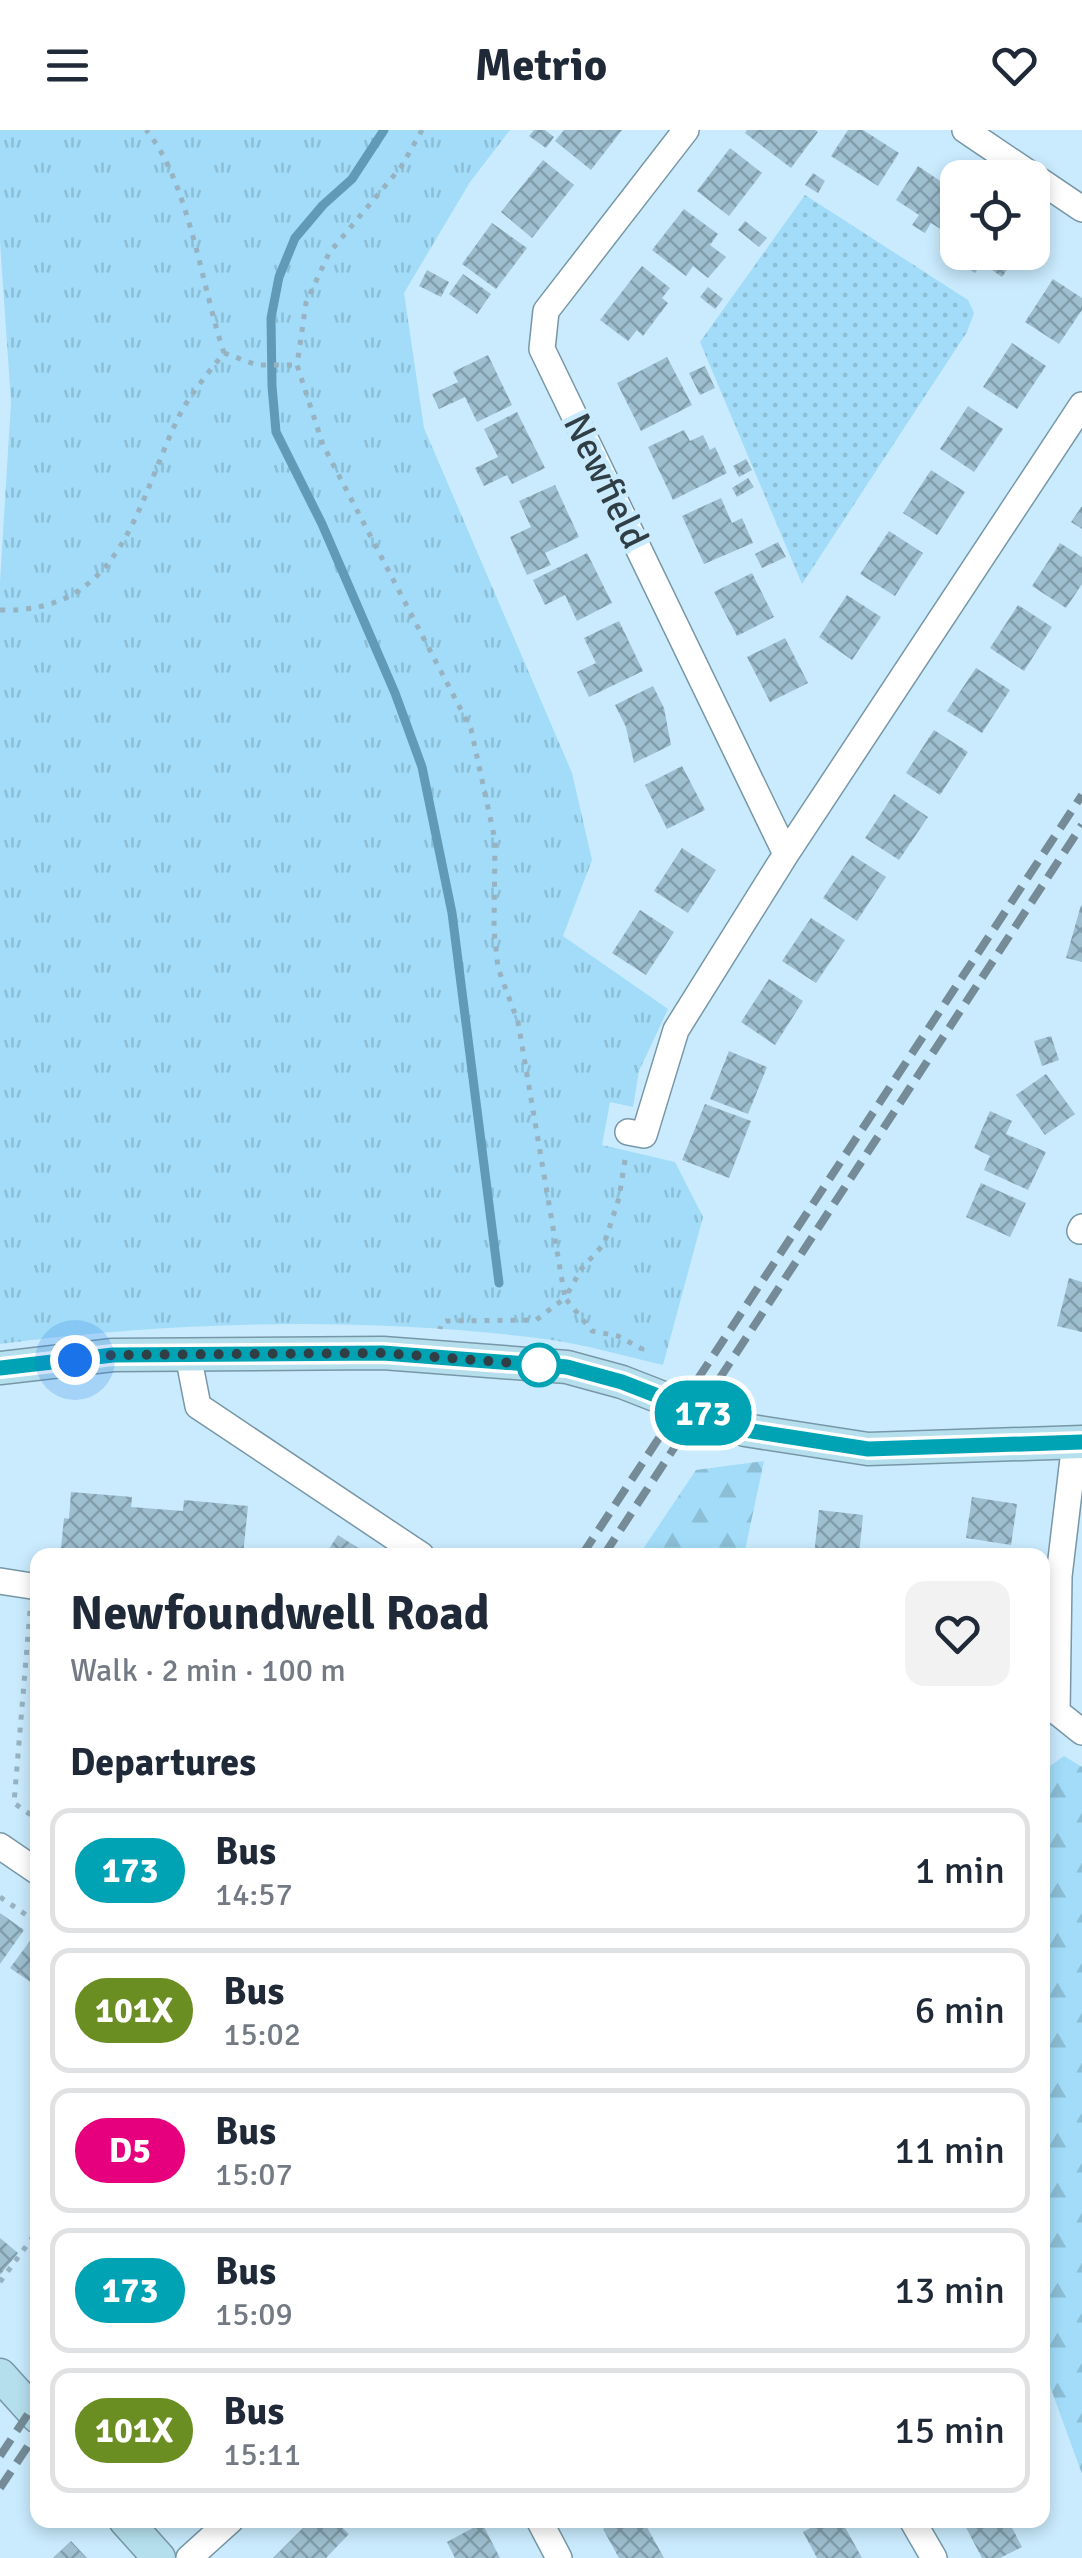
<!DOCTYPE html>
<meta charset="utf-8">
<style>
:root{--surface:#fff;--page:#f2f2f3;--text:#1f2937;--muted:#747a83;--line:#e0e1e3}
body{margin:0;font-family:Signika,sans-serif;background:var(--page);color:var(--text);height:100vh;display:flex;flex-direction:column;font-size:38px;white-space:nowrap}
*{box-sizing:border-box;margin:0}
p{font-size:32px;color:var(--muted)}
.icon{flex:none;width:55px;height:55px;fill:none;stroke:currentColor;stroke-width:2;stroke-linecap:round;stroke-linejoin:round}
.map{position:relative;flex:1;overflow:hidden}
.side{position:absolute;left:30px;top:1418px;width:1020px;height:980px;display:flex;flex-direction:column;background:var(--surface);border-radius:20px;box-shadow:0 5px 15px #0003}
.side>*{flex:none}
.badge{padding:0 20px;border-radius:32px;font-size:35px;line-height:65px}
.controls{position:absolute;left:940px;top:30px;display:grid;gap:20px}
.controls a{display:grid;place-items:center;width:110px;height:110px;border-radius:20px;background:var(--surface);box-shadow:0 5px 15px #0003;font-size:50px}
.you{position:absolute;width:50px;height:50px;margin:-25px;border:8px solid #fff;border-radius:50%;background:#1a73e8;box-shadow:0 0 0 15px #1a73e833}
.map>.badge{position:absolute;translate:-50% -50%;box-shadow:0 0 0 5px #fff}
h2{padding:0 40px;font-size:38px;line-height:90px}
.round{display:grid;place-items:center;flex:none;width:105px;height:105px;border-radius:20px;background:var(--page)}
.headline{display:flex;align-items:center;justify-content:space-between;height:170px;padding:0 40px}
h1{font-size:48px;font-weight:700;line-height:75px}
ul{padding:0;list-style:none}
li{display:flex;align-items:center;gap:30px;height:125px;margin:0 20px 15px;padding:0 20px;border:5px solid var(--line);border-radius:20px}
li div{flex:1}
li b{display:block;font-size:38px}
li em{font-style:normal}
li .badge{min-width:110px;font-weight:700;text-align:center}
header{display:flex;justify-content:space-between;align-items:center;height:130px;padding:0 40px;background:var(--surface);font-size:45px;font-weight:700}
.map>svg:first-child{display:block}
.grass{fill:url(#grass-dots)}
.forest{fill:url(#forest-firs)}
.park{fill:url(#park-tufts)}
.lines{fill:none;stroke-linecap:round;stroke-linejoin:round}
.stream{stroke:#609ab6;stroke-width:9}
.building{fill:url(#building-cross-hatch)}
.street-casing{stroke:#7797a7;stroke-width:28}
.secondary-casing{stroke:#7797a7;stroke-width:35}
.path{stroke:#97b2c0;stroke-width:5;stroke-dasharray:5 8;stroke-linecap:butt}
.street{stroke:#fff;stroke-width:25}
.secondary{stroke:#b5dfed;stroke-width:32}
.rail{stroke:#758c98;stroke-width:8;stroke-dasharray:20 10;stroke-linecap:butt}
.line-casing{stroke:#fff;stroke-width:22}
.line{stroke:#00a3b4;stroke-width:15}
.walk{stroke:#303e45;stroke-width:10;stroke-dasharray:0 18}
.stop-dot{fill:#fff;stroke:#00a3b4;stroke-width:5}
.labels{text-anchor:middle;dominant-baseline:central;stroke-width:10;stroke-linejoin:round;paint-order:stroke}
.street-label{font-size:38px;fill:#303e45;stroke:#c9ebfd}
</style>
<header><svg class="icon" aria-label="menu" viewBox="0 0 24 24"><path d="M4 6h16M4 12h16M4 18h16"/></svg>Metrio<svg class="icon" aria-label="heart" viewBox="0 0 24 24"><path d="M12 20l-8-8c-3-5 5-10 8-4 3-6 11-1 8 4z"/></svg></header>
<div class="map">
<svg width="1082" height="2428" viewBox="0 0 1082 2428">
<defs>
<pattern id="grass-dots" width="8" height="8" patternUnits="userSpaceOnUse" patternTransform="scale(2.5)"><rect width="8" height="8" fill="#a2dcf8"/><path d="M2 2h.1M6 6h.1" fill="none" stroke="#8cbed6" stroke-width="1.8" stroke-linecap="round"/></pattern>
<pattern id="forest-firs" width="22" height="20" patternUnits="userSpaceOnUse" patternTransform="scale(2.5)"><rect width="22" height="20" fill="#a2dcf8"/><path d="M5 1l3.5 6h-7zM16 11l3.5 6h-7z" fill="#8cbed6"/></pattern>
<pattern id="park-tufts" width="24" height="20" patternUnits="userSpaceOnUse" patternTransform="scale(2.5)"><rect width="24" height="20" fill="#a2dcf8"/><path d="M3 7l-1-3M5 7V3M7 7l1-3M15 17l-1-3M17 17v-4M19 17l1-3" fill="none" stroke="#8cbed6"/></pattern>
<pattern id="building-cross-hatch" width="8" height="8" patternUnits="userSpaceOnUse" patternTransform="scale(2.5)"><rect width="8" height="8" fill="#9ebfd0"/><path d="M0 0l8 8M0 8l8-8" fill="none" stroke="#819dab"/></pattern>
</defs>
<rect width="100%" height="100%" fill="#c9ebfd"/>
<path class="grass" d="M805 65 968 170 974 183 967 202 802 454 700 212Z"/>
<path class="forest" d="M764 1331 744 1425H639L696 1340Z
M1064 1626 1082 1637V2344L1043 2237 1042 1642Z"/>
<path class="park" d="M0 0H510L470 52 404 163 424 298 572 643 592 730 563 806 668 879 639 941 633 977 610 972 602 1015 675 1032 703 1087 663 1235C624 1226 584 1214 545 1209 366 1186 179 1191 0 1214V452L11 272 0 112Z"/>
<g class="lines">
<path class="stream" d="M384 0 352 49 323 75 295 108 279 147 271 188 272 256 276 302 322 394 395 563 422 637 452 783 499 1153"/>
</g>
<path class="building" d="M534 0H545L554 7 546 18 529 6Z
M564 0H622L591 40 555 11Z
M747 0H815L818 2 791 38 745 3Z
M848 0H863L899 23 878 56 831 26Z
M730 18 762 43 729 86 697 61Z
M543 30 574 55 532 108 501 82Z
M918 36 958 63V76L942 100 931 93 925 103 912 95 919 85 896 70Z
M813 43 825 51 818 63 805 55Z
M684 79 718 104 710 115 726 127 708 148 693 136 686 146 652 120Z
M745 91 767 108 759 117 738 100Z
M492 93 527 118 496 159 462 134Z
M967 122H1019L1002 147 982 133 975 143 960 133Z
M642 136 670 158 662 168 668 173 643 206 637 200 628 211 600 190Z
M427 140 449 152 441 167 419 156Z
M463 144 491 164 477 184 449 164Z
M1053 149 1082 168V180L1059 214 1025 192Z
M708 157 723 169 715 179 700 167Z
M1012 213 1046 236 1017 279 983 257Z
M488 225 512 275 477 292 465 267 439 279 432 264 458 252 453 242Z
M667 227 692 275 641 301 617 253Z
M705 236 715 258 700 265 689 243Z
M968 276 1003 299 974 342 940 319Z
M517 282 545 338 512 354 507 345 484 356 475 338 498 327 484 299Z
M684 300 690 311 703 305 710 320 715 317 727 343 673 370 648 317Z
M746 329 752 340 739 347 733 336Z
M931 340 965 362 937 405 903 383Z
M748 348 754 357 737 367 732 358Z
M555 355 579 407 545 423 551 435 527 445 510 407 531 397 519 371Z
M721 368 732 393 742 388 753 413 704 434 682 386Z
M1082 376V399L1071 392Z
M889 401 923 423 895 466 860 444Z
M778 412 786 427 762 438 755 424Z
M1060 413 1082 427V454L1066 478 1032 456Z
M587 423 612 473 577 491 565 465 545 475 533 450Z
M752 443 774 487 737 506 714 462Z
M847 465 881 487 852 530 819 507Z
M1018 475 1052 497 1024 541 990 518Z
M619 491 643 541 589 567 577 542 596 533 584 508Z
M785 508 808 553 770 572 747 527Z
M976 538 1010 560 982 603 947 581Z
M653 556 664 578 671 615 634 633 626 597 615 575Z
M934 600 968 622 940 665 906 643Z
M682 636 705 680 667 699 645 655Z
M894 664 928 687 899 730 865 708Z
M682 718 716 740 688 783 654 761Z
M852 725 886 747 857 791 823 768Z
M1081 775 1082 776V832L1066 828Z
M640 780 674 802 646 845 612 823Z
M811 788 845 810 816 853 782 831Z
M769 849 803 871 775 915 741 892Z
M1051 906 1059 930 1042 936 1034 911Z
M729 921 767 937 748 984 710 969Z
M1046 944 1075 984 1045 1005 1016 965Z
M705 974 751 991 729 1048 682 1030Z
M990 981 1012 991 1006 1004 1046 1022 1028 1060 984 1040 990 1026 974 1018Z
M981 1053 1026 1073 1010 1107 966 1087Z
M1069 1148 1082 1152V1202L1057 1196Z
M71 1362 132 1367 131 1377 183 1381 184 1370 248 1376 243 1425H70L71 1418H61L64 1388 69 1389Z
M972 1367 1017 1374 1011 1415 966 1408Z
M819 1380 863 1385 859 1425H814Z
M338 1405 369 1425H325Z
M967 1419 998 1422 997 1425H967Z
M35 1508H38V1543L32 1542Z
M0 1783 24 1800 0 1834Z
M35 1804 38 1806V1857L10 1838Z
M0 2108 18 2123 0 2145Z
M311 2390H334L349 2404 326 2428H273Z
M619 2390H643L664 2428H619L603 2399Z
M825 2390H841L862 2428H817L803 2402Z
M962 2390H1008L1022 2417 1000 2428H982Z
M482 2393 500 2428H455L447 2412Z
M71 2411 87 2428H53Z"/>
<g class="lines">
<defs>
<path id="street" d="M686 0 546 181 542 219 786 724
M965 0 1082 79
M628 1002 644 1005 676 900 786 724 1082 275
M1080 1101 1082 1097
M188 1225 198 1276 421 1425
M1075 1312 1059 1446 1057 1582 1082 1602
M0 1451 38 1457
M0 1716 38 1742
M539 2390 559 2428
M912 2390 934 2428
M189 2428 231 2390"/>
<path id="secondary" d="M0 1238 113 1225 383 1223 567 1237 622 1252 745 1300 868 1319 1082 1312
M0 2245 38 2287
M125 2390 159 2428"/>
</defs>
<use href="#street" class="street-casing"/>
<use href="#secondary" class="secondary-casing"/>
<path class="path" d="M422 0 401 37 329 123 306 173 297 235 323 315 471 599 495 710 494 800 498 838 518 892 565 1168 536 1190 446 1191 441 1193 440 1199
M224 223 257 235H297
M0 480C122 484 136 375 179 286 191 263 208 243 224 223 202 158 189 51 146 0
M625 1030 619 1068 604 1114 582 1138 565 1168 592 1201 618 1206 642 1219 637 1227
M30 1481 14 1673 38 1690
M0 1767 38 1793
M0 2152 38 2100"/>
<use href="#street" class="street"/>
<use href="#secondary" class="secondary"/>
<path class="rail" d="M582 1425 1082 665
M604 1425 1082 695
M0 2326 38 2269
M0 2358 38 2301"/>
</g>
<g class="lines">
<defs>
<path id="line" d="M0 1238 113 1225 383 1223 567 1237 622 1252 745 1300 868 1319 1082 1312"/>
</defs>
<use href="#line" class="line-casing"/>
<use href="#line" class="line"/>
<path class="walk" d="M75 1230 113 1225 383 1223 539 1235"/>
</g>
<circle class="stop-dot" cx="539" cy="1235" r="20"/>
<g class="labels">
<g class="street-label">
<text transform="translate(606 351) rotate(64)">Newfield</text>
</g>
</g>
</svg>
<div class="controls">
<a><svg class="icon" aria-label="locate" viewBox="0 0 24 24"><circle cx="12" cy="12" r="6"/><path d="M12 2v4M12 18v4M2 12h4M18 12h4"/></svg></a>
</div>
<div class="you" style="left:75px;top:1230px"></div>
<b class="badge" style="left:703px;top:1283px;background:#00a3b4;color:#fff">173</b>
<section class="side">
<div class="headline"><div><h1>Newfoundwell Road</h1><p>Walk · 2 min · 100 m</p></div><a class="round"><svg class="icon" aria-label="heart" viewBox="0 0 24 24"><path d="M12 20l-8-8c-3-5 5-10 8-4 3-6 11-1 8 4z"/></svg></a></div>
<h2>Departures</h2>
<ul>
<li><span class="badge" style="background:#00a3b4;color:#fff">173</span><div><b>Bus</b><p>14:57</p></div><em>1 min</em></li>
<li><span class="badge" style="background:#6b8e23;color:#fff">101X</span><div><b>Bus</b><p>15:02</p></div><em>6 min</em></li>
<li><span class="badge" style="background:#e6007e;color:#fff">D5</span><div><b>Bus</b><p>15:07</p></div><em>11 min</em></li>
<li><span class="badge" style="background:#00a3b4;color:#fff">173</span><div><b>Bus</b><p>15:09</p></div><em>13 min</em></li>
<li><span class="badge" style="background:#6b8e23;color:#fff">101X</span><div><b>Bus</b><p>15:11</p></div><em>15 min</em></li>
</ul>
</section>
</div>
